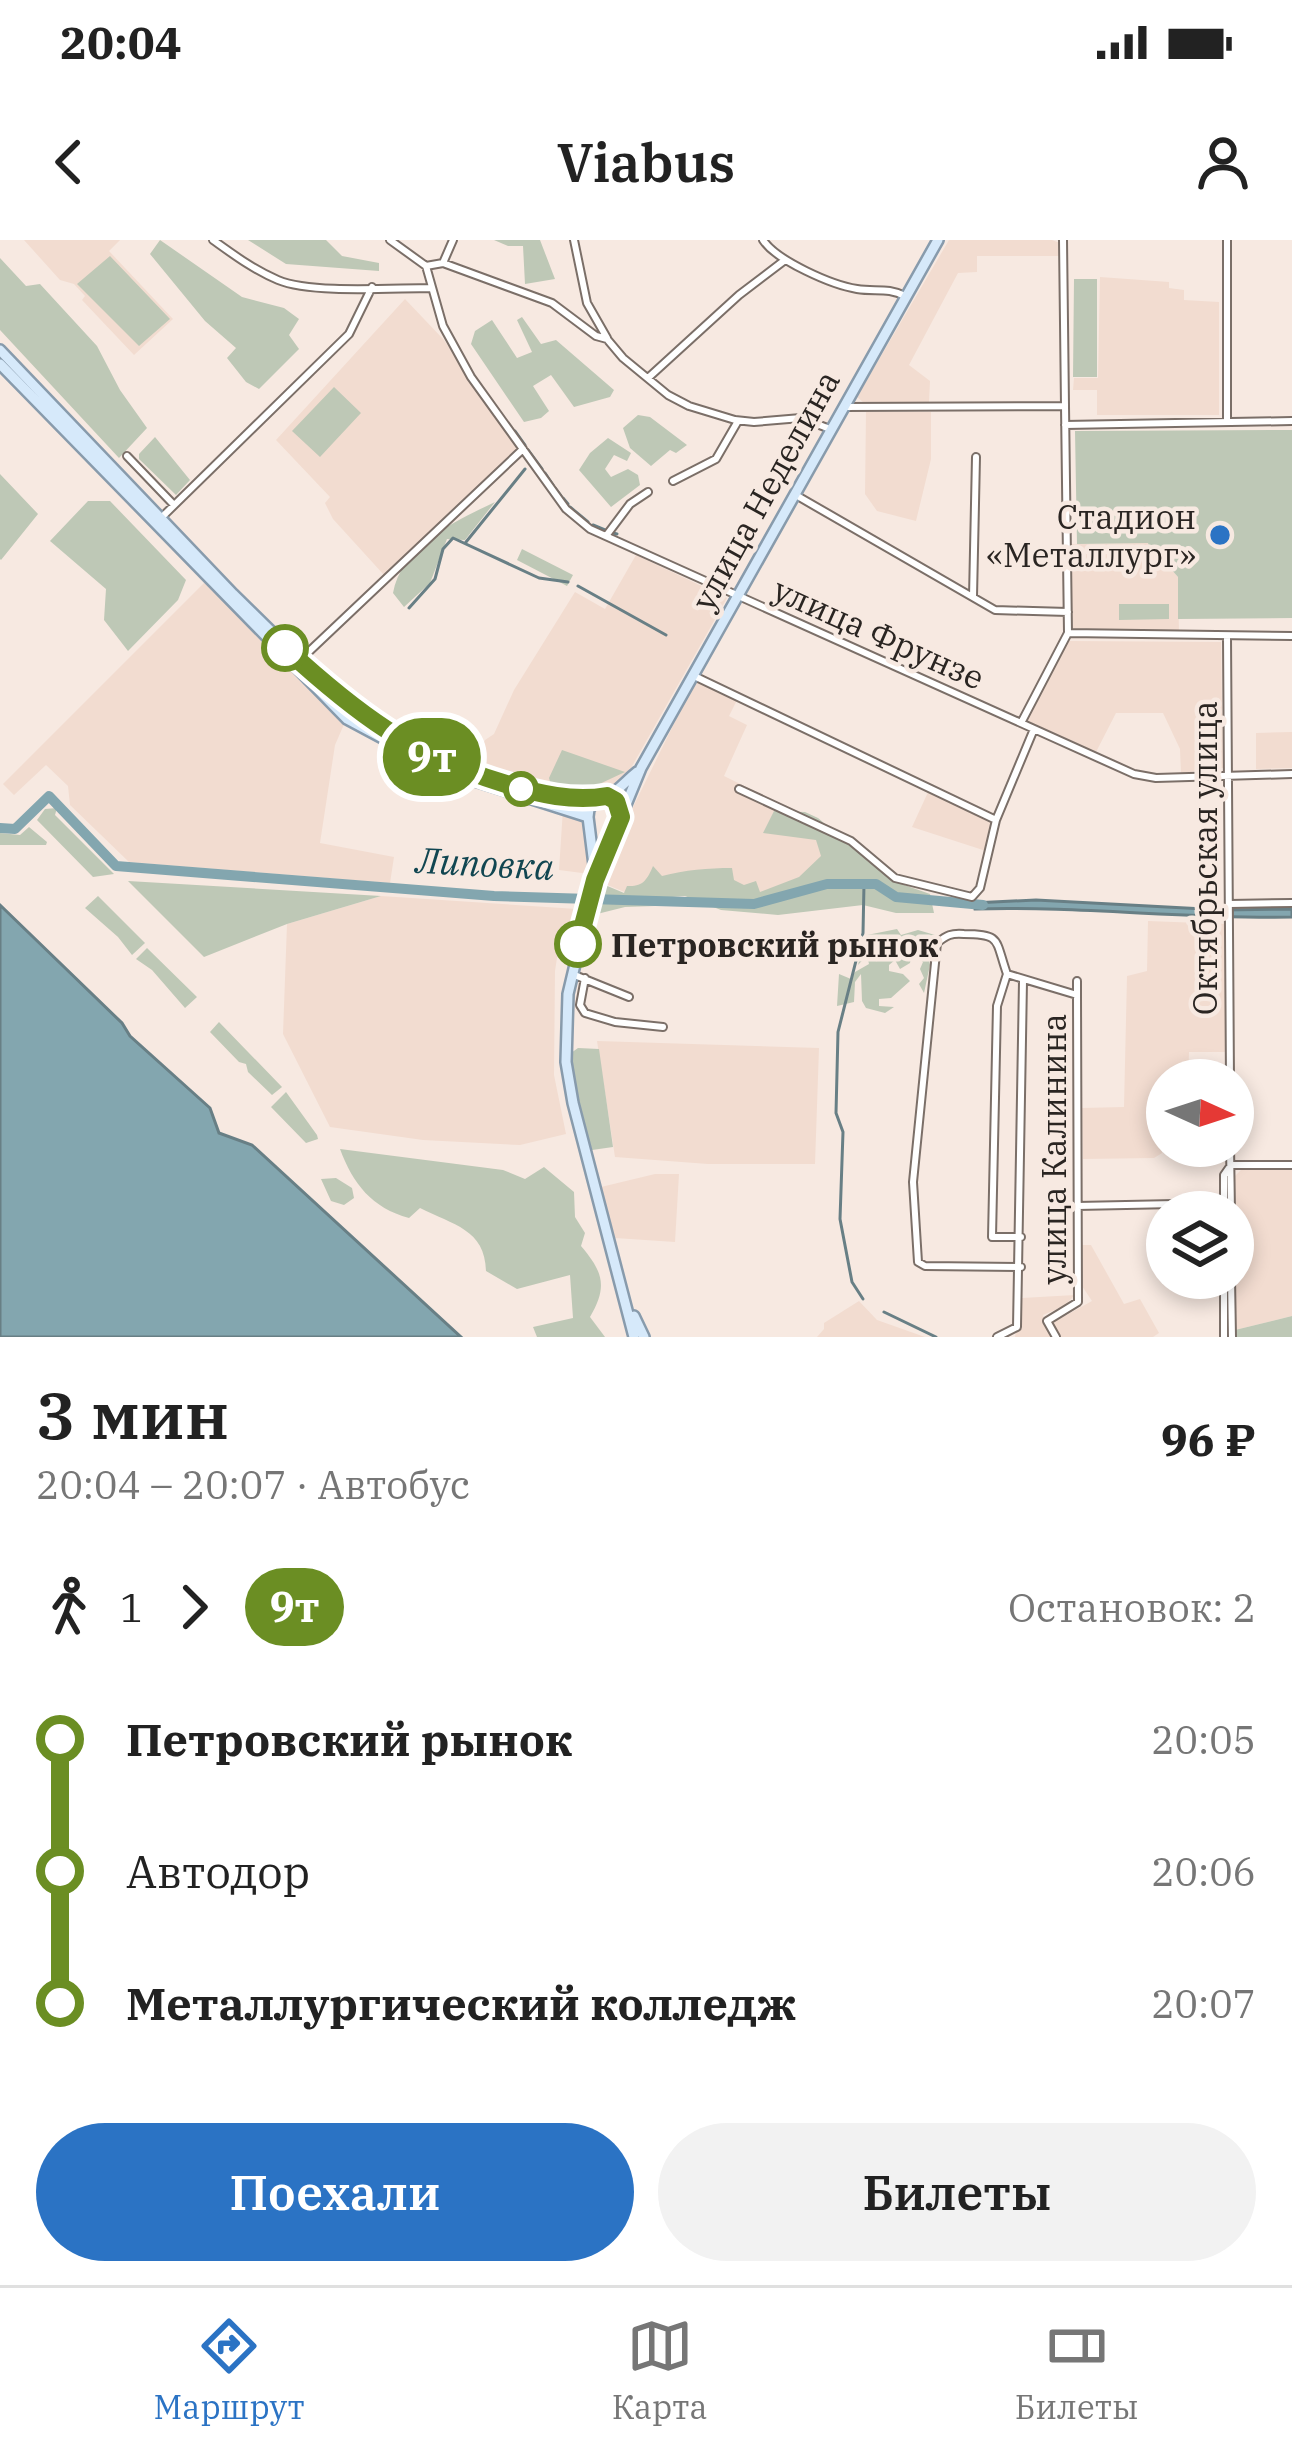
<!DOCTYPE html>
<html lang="ru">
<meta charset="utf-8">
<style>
:root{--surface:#fff;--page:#f2f2f2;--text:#222;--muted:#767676;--line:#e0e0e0;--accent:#2b73c4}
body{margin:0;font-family:"IBM Plex Serif",serif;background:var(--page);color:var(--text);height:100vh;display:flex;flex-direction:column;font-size:45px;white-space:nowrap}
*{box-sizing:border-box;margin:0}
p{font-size:39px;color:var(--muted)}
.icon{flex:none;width:66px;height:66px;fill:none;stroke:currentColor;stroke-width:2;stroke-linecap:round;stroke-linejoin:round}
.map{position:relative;height:1097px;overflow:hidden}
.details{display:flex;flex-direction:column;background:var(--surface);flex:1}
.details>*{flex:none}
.badge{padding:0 24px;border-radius:39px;font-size:42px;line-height:78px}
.needle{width:78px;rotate:93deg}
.tools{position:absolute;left:1146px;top:819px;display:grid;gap:24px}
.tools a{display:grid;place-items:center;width:108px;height:108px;border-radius:50%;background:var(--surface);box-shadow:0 6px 18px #0003;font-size:60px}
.map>.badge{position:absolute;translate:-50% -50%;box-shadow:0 0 0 6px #fff}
.legs{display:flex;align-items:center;gap:18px;height:132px;padding:0 36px;font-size:39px}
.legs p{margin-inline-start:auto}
.overview{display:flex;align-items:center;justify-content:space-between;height:204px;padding:0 36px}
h1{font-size:66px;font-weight:600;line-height:90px}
.action{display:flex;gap:24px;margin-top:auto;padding:24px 36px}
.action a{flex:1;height:138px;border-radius:72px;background:var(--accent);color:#fff;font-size:48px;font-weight:600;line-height:138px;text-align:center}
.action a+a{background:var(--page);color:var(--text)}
ul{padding:0 36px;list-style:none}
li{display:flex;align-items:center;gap:42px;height:132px;font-size:45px}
li i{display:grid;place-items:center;width:18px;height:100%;margin:0 15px;background:currentColor}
li i::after{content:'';width:30px;height:30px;margin:-15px;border:9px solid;border-radius:50%;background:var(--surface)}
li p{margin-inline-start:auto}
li:first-child i{background:linear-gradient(#0000 50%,currentColor 0)}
li:last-child i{background:linear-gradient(currentColor 50%,#0000 0)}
.status{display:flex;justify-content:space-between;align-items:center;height:84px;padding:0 60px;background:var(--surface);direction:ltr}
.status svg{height:33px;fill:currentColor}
header{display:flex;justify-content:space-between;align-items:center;height:156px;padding:0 36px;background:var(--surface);font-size:54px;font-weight:600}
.menu{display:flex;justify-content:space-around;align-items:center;height:168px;border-top:3px solid var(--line);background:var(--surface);font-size:33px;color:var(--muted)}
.menu a{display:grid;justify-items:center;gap:6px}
.menu .active{color:var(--accent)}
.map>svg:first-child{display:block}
.built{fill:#f2dcd0}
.green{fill:#bec8b6}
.water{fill:#83a6af;stroke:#687f85;stroke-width:3}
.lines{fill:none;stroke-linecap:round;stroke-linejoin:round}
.stream{stroke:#687f85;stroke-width:3}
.river{stroke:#83a6af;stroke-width:10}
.minor-casing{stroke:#7b6f68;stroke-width:10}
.major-casing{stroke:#889bac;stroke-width:14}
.minor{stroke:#fff;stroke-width:6}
.major{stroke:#d6e9fa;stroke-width:9}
.line-1-casing{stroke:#fff;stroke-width:27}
.line-1{stroke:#6b8e23;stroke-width:18}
.poi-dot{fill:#2b73c4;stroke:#f7e9e1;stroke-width:4.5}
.stop-1-dot{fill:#fff;stroke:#6b8e23;stroke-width:6}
.labels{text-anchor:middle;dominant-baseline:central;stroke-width:9;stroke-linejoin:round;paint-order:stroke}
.street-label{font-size:33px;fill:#2a2522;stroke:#f7e9e1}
.poi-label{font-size:33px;fill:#2a2522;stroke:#f7e9e1;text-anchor:end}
.stop-label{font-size:33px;font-weight:bold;fill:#2a2522;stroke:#f7e9e1;text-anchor:start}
.water-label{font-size:36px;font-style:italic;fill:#114651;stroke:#f7e9e1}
</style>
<div class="status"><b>20:04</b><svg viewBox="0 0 49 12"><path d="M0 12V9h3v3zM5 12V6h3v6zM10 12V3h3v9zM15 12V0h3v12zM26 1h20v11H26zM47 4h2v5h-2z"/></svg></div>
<header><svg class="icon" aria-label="back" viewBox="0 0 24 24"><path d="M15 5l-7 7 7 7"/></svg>Viabus<svg class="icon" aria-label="person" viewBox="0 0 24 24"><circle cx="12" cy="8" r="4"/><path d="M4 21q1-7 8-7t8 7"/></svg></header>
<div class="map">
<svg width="1292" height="1097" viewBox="0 0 1292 1097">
<rect width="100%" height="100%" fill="#f7e9e1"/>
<path class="built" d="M24 0H120L109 11 173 79 134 115 82 60 85 56 74 44 60 40Z
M949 0H1052L1060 3V16H977V32L958 33 909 125 930 141 929 162H863L857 157Z
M1100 37 1169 42V48L1184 50V60L1219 62V175H1097V150H1073L1074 138H1098Z
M405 59 444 100 517 209 384 335 333 279 325 263 330 257 276 200Z
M866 172H931V219L916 281 877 271 865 254Z
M1148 303 1178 337 1179 393H1078L1071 386 1070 304Z
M636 315 727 358 631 528 618 543 594 555 543 550 471 530 485 500 494 494 514 450 575 352 605 369Z
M205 342 345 482 335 505 320 603 394 617 390 643 129 622 70 565 68 546 46 525 14 555 3 544Z
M1068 401 1221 402 1223 528 1181 533 1180 509 1163 473H1116L1096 512 1026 480Z
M696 439 737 460 729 476 747 485 724 536 835 591 817 642 759 657 627 653 600 642 608 618Z
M1292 492V528L1256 529V493Z
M929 550 993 581 986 611 912 587Z
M563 569 580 577 587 592 590 634 559 630Z
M381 656 577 669 573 683 562 685 555 731 554 835 566 894 520 905 423 900 330 887 283 794 287 684Z
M1148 681 1226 684V812H1189L1188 840H1167L1162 913 1154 918 1083 919 1082 868 1124 867 1127 736 1147 731Z
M597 801 819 808 815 924H708L615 917Z
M1292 928V1076L1235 1090 1234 937 1242 929Z
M655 934H679L675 1002 615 998 601 947Z
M1082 1005H1091L1124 1064 1140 1059 1159 1093 1153 1097H1059L1052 1083 1092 1061 1082 1046Z
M1075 1055 1064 1066 1043 1075 1052 1097H1015L1022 1058Z
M859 1061 877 1080 925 1097H817L824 1089V1083Z"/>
<path class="green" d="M160 0 242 57 284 68 299 79 289 95 299 109 259 149 246 142 227 118 236 108 205 81 150 14Z
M248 0H326L342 16 379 23V31L286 24Z
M494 0H540L555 39 525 44 523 6H508Z
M110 16 170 79 139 106 77 44Z
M0 18 26 46 40 44 97 106 120 150 147 188 119 218 0 90Z
M1074 39H1097V137H1073Z
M522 77 541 104 556 100 614 150 610 157 574 167 551 135 533 146 549 171 541 178 524 182 471 104 475 91 492 80 517 118 532 112 517 80Z
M334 147 361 173 320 217 292 191Z
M638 175 650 177 687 205 676 213 670 210 651 226 630 208 623 188Z
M1292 190V378L1178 379V337L1155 311 1151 312 1148 303 1077 304 1075 191Z
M155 197 190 240 176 255 139 219V214Z
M608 198 631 213 627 221 614 215 605 229 611 237 628 229 638 235 640 245 611 267 579 230 590 213Z
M0 234 38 274 1 320 0 319Z
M88 261H110L186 340 178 360 128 411 104 380 106 349 50 301Z
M495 262 465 300 447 299 430 343 404 367 393 353C402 305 457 280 495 262Z
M522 309 573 335 567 346 517 320Z
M1119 364H1169V379L1119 380Z
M562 510 625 532 593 547 551 545 549 538Z
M57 568 55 575 114 634 93 637 37 580 45 569Z
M774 571 805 572 818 578 893 641 930 654 934 673H896L863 665 778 675 721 670 685 656 659 658 655 666 625 667 597 674 605 645 624 653 627 646C643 647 647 640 653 626L662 636C685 630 708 628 732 628L734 640 744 645 756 641 760 652 799 637 821 616 816 600 763 593Z
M29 587 47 602 46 605H0V593L20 595Z
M128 641 381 656 287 684 204 717Z
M98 656 145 703 132 715 118 697 85 668Z
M897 689 901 695 918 690 935 695 927 704 918 697 910 703 914 711 927 708 930 725 924 753 919 744 924 738 920 729 923 722 912 713 910 723 900 729 895 720 889 725V731L903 734 910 741 891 758 879 759V766L894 767 885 773 866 768 862 761 861 734 855 742 854 762 837 766 839 734 851 739 855 732 869 724 867 715 858 725 864 703 862 696Z
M147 708 197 757 185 768 152 730 136 719Z
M219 782 282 847 272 855 248 832 246 824 239 822 210 792Z
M578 808 599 809 613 907 592 910 575 851 571 813Z
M286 852 317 895 318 899 306 903 271 867Z
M340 909 503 930 525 939 544 927 574 952 575 977 585 993 581 1006C603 1032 608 1046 590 1077L605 1097H537L533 1087 573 1078 570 1035 517 1049 486 1031C485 989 453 985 420 968L409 978C372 968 353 944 340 909Z
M336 938 352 948 354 958 344 965 331 961 321 939Z
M1292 1076V1097H1235V1090Z"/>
<path class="water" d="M1036 660 1223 670 1292 669V677C1186 679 1081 666 975 669L974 663Z
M0 665 122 783 130 796 210 868 219 893 252 905 461 1097H0Z"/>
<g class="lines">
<path class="stream" d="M515 191 525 205
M528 210 542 229
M545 233 553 245
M555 248 561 256
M563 258 568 264
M570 267 588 282
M593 285 605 290
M613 293 617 294
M466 302 525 229
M578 346 666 395
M409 368 435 339 443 309 453 298 539 338 568 342
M863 1059 852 1042 840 979 843 892 836 873 838 792 863 693 864 644
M884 1072 936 1097"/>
<path class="river" d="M0 588 15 589 49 556 116 626 494 656 754 664 827 644H876L896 657 983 665"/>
<defs>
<path id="minor" d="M213 0C234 15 254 30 278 40 312 54 391 48 431 48
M390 0 426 26 443 86 471 137 566 269 590 289 1134 534 1156 538 1292 534
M574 0 587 63 607 98
M763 0C777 21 832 45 857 49 875 52 888 47 905 56
M1227 0V182
M443 23 453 0
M426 26 443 23 552 63 596 96 607 99 623 118 668 155 689 166 735 180 754 182 801 178 830 189
M648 138 739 55 785 20
M844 167 1065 166 1063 0
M1065 185 1292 181
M127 216 174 265
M673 241 716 219 738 181
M794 254 995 370 1068 372
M160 279 349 94 372 47
M606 296 630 264 648 252
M973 357 976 217
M1068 393 1292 396
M1227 397 1230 840
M299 421 523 209
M692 435 996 580
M1021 483 1068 393 1065 166
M739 549 851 601 895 638 972 657 980 648 996 580 1034 489
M1230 664 1292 663
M572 734 629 757
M1007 734 997 766 992 997H1021
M585 738 580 765 585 773 615 782 663 787
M1230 906 1231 972
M1077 966 1224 963
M1224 972V935L1231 925H1292
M1021 1027 925 1026 918 1022 913 942 937 703C947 695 951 693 964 694 1002 694 995 700 1007 734L1077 755V741
M1224 1038V1097
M1231 1038 1232 1097
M997 1097 1017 1087 1023 741
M1056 1097 1047 1081 1078 1062 1077 755"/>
<path id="major" d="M0 110 233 354 343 462 420 512 471 534 525 550
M0 124 347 479 444 531 588 577
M520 548C543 555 584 567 607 557 617 552 628 539 637 532
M595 633 588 577 589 569 598 558
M634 1076 644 1097
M634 1097 573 863 566 822 568 754 595 640 641 528 938 0"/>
</defs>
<use href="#minor" class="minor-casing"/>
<use href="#major" class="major-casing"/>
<use href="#minor" class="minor"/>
<use href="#major" class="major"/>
</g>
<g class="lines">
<defs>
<path id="line-1" d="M285 408C356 473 412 516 506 544 539 554 573 562 607 556L616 561 621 577 595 640 578 704"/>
</defs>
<use href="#line-1" class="line-1-casing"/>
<use href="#line-1" class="line-1"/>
</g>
<circle class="poi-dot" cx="1220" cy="295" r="12"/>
<g class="stop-1-dot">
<circle cx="285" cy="408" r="21"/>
<circle cx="521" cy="549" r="15"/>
<circle cx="578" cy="704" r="21"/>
</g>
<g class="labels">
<g class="street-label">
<text transform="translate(765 250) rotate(-61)">улица Неделина</text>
<text transform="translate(879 393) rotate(24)">улица Фрунзе</text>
<text transform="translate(1204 618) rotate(-90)">Октябрьская улица</text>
<text transform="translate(1053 909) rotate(-90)">улица Калинина</text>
</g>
<g class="poi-label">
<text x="1196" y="276">Стадион<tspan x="1196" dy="38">«Металлург»</tspan></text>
</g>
<g class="stop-label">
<text x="611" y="704">Петровский рынок</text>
</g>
<g class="water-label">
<text transform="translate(485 623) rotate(3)">Липовка</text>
</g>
</g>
</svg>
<div class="tools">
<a><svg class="needle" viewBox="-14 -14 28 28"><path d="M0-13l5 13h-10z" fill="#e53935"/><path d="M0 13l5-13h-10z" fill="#767676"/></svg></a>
<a><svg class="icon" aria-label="layers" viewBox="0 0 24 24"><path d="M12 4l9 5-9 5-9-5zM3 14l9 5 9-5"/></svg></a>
</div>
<b class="badge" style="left:432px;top:517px;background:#6b8e23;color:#fff">9т</b>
</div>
<section class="details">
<div class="overview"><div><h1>3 мин</h1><p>20:04 – 20:07 · Автобус</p></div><b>96 ₽</b></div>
<div class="legs"><svg class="icon" aria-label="walk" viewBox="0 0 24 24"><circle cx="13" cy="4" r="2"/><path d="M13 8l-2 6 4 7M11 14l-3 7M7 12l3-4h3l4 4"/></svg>1<svg class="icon" aria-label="forward" viewBox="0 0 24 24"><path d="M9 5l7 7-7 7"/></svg><b class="badge" style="background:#6b8e23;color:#fff">9т</b><p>Остановок: 2</p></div>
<ul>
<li><i style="color:#6b8e23"></i><b>Петровский рынок</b><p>20:05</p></li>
<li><i style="color:#6b8e23"></i><span>Автодор</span><p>20:06</p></li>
<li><i style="color:#6b8e23"></i><b>Металлургический колледж</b><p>20:07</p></li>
</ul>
<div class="action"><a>Поехали</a><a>Билеты</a></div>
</section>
<nav class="menu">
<a class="active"><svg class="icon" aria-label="directions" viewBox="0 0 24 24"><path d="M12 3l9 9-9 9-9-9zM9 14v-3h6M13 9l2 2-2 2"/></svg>Маршрут</a>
<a><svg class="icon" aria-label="map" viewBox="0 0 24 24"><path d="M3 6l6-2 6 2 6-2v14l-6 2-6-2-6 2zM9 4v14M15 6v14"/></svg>Карта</a>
<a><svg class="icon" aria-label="tickets" viewBox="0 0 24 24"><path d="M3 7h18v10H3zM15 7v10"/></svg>Билеты</a>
</nav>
